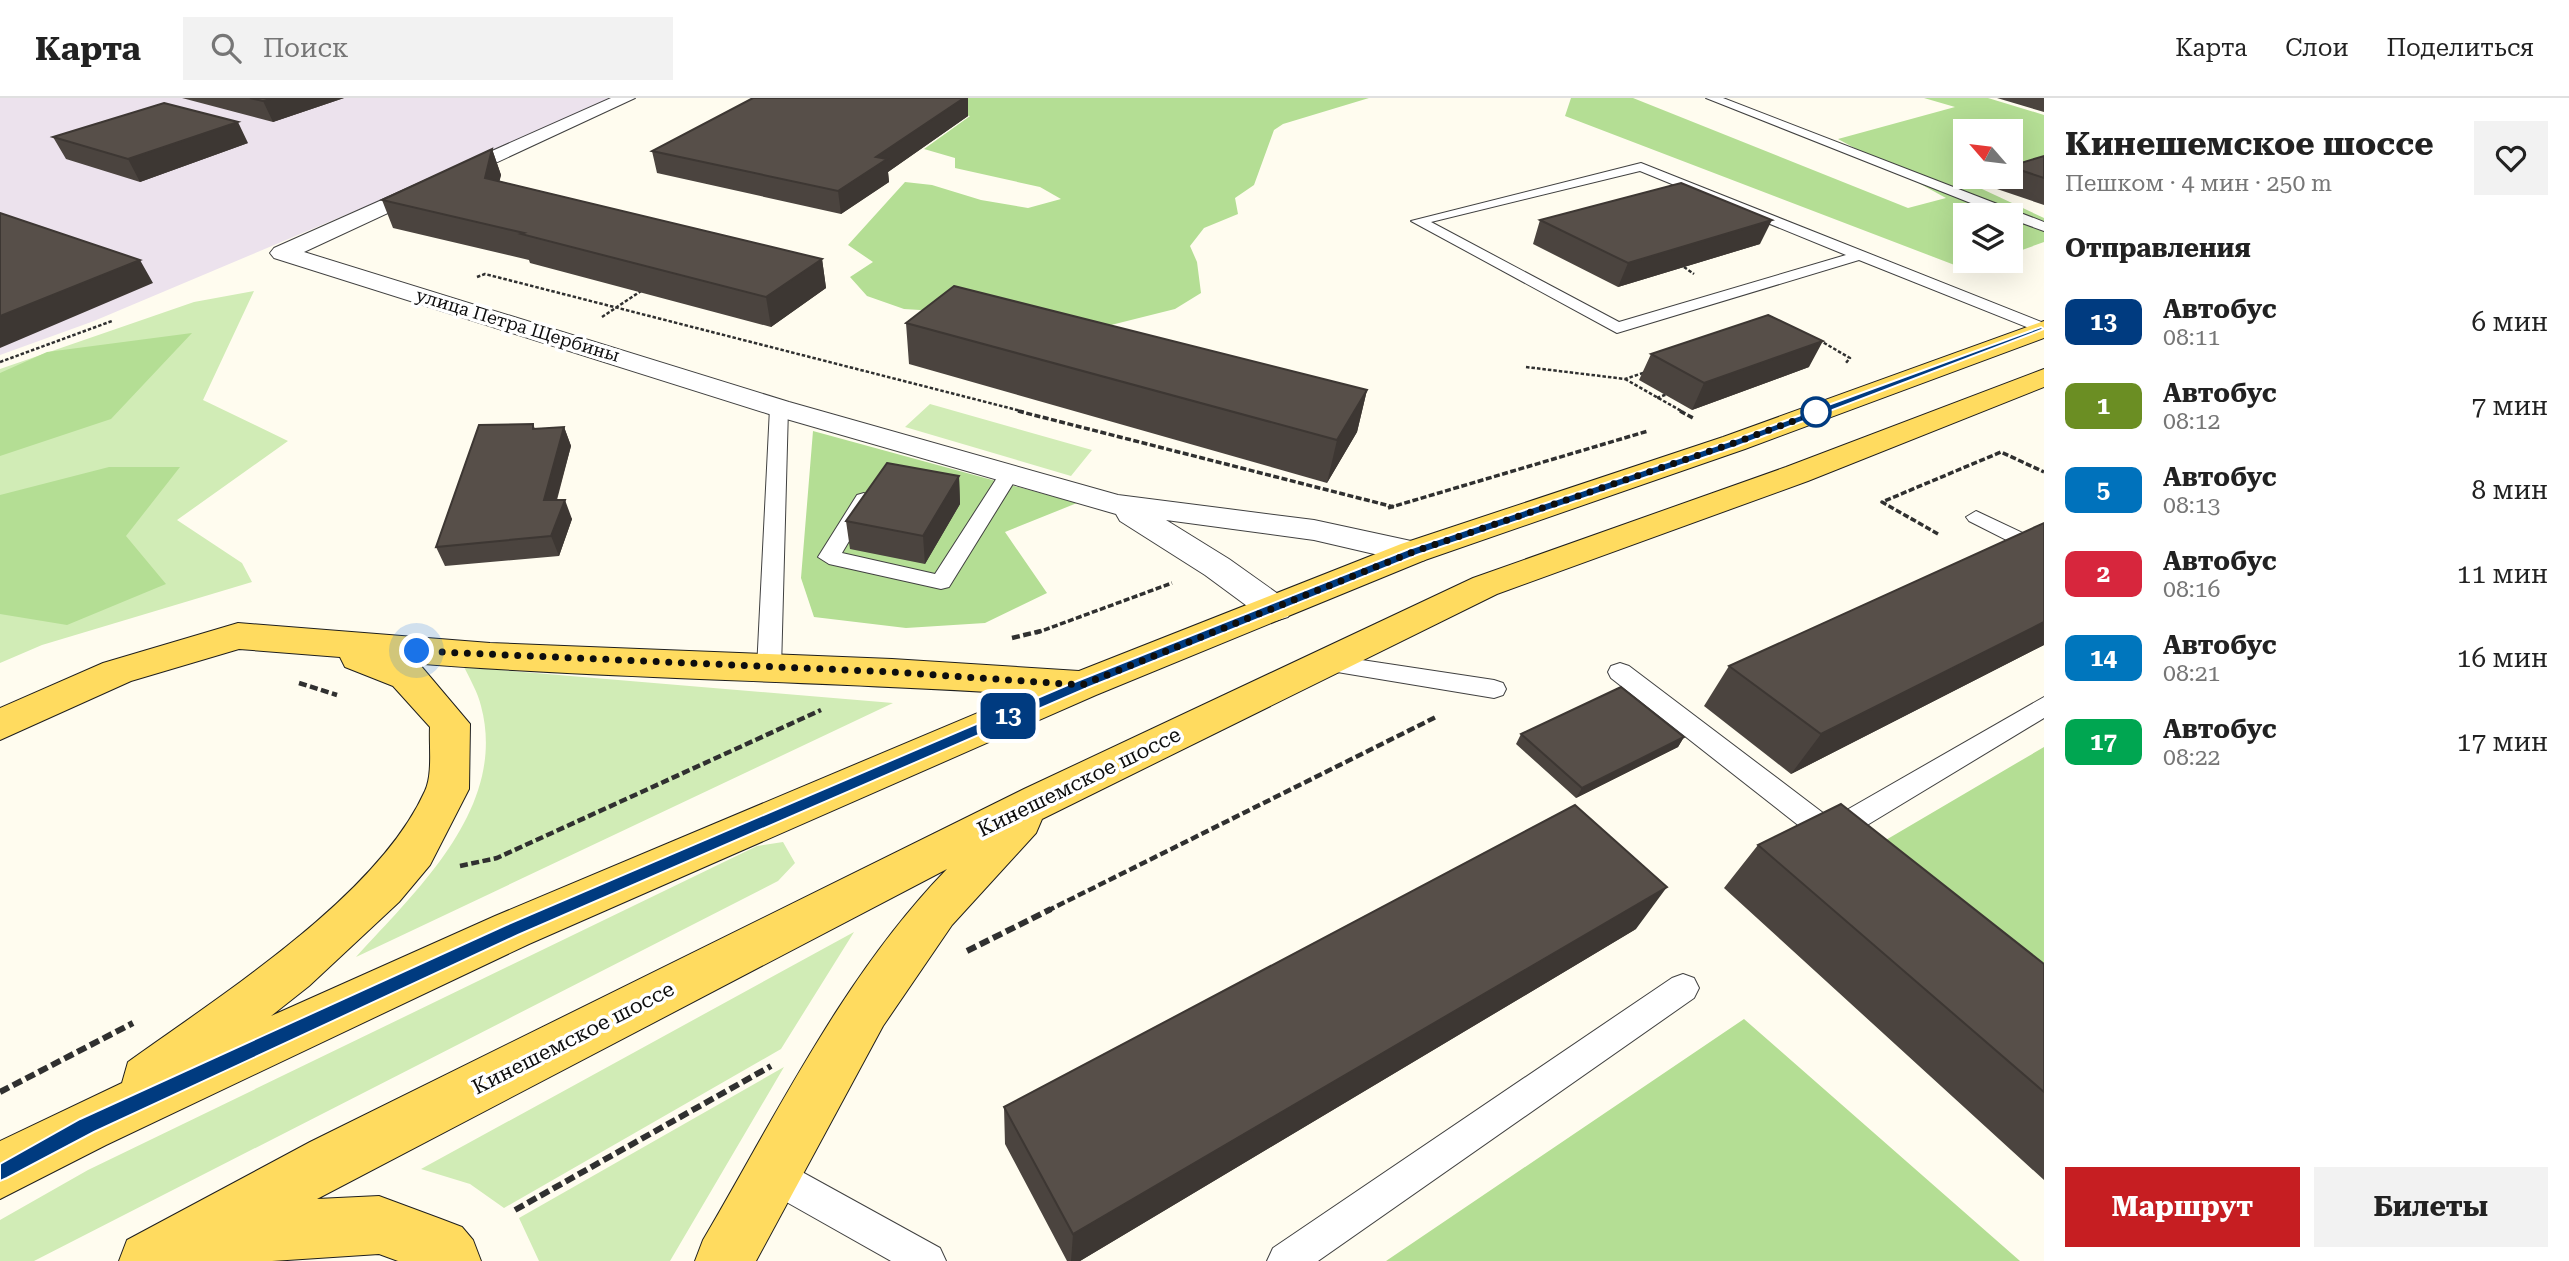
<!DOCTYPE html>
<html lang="ru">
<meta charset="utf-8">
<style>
:root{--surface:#fff;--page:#f2f2f2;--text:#222;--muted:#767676;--line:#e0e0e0;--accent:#c61e22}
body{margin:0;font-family:"Roboto Serif",serif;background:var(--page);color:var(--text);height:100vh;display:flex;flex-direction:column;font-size:26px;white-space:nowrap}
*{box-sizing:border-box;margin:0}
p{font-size:23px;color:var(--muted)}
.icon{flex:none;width:38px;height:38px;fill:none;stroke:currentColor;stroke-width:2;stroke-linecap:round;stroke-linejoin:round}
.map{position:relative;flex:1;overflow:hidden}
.side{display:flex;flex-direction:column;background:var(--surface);width:525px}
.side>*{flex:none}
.badge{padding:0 14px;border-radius:10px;font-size:24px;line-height:46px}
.needle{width:46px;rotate:298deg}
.buttons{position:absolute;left:1953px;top:21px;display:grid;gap:14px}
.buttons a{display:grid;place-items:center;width:70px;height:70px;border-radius:0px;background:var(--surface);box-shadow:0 7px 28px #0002;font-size:35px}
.you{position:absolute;width:35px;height:35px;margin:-18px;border:5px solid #fff;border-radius:50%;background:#1a73e8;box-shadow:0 0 0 10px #1a73e833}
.map>.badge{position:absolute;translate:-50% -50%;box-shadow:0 0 0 4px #fff}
h2{padding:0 21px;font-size:26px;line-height:63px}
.round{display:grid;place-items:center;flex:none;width:74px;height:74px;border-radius:0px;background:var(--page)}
.overview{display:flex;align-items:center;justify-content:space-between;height:119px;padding:0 21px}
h1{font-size:33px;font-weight:700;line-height:52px}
.action{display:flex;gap:14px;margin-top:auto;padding:14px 21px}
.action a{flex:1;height:80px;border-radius:0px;background:var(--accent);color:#fff;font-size:28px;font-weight:700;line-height:80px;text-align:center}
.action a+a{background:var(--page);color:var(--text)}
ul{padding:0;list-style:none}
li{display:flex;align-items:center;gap:21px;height:84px;padding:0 21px}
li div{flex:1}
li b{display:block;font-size:26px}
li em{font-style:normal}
li .badge{min-width:77px;font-weight:700;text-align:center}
header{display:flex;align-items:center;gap:42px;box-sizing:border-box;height:98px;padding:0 35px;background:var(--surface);border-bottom:2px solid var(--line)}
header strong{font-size:33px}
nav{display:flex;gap:38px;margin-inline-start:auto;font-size:24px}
.search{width:490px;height:63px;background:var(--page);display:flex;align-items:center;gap:18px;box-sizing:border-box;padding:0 24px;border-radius:0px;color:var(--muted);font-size:26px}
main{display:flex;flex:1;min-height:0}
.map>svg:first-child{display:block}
.industrial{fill:#ece2ed}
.green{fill:#d1ecb6}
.forest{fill:#b4de94}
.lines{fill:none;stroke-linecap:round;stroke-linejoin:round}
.service-casing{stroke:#414141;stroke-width:2}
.minor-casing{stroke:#414141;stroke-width:2}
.primary-casing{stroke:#1f1f1f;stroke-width:2}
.path-far3{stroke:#303030;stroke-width:2.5;stroke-dasharray:3.5 2;stroke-linecap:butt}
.path-far2{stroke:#303030;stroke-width:3.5;stroke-dasharray:6 2.5;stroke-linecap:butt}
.path-far1{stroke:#303030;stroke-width:4.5;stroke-dasharray:8 3.5;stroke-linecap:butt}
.path{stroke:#303030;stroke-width:6;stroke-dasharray:10 4.5;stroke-linecap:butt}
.service{fill:#fff;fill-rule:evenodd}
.minor{fill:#fff;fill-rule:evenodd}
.primary{fill:#ffdb5f;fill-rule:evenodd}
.wall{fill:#4b443f}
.shaded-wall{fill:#3d3733}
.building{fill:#574f49;stroke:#3d3733;stroke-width:2}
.line{fill:#003b80;stroke:#fff;stroke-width:2}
.walk{stroke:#0e0e0e;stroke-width:7;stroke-dasharray:0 12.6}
.stop-dot{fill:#fff;stroke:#003b80;stroke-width:3.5}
.labels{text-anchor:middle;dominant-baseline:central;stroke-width:7;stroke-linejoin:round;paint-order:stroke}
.far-street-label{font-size:18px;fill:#0e0e0e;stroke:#fff}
.street-label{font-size:21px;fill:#0e0e0e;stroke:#fff}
</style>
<header>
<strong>Карта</strong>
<div class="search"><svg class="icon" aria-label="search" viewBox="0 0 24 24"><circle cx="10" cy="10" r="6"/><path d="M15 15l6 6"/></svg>Поиск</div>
<nav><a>Карта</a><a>Слои</a><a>Поделиться</a></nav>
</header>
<main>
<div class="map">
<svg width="2044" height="1163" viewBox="0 0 2044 1163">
<rect width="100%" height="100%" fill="#fffcef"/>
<path class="industrial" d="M0 0H614L483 59 94 223 0 257Z"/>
<path class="green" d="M254 193 203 302 288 343 177 422 242 465 252 484 42 547 0 565V271L194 204Z
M930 306 1092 352 1071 378 905 329Z
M464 569 893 605 356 859C417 792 508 709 481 608 478 595 470 581 464 569Z
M783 744 795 765 778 783 34 1163H0V1122L88 1072 757 748Z
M854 834 781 951 504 1110 470 1086 421 1071Z
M784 969 670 1163H539L519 1120Z"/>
<path class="forest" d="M967 0H1369L1283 26 1274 32 1254 87 1235 100 1238 116 1204 130 1190 148 1197 164 1201 195 1175 211 1091 232 952 214 904 211 867 198 850 179 873 164 848 147 905 84 932 87 981 102 1028 110 1061 101 1040 89 955 70V60L924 51 970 18 945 14Z
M1571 0H1633L1908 110 1946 100 1838 41 1955 9 1924 0H1988L2044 17V60L2011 70V33H1965V79H1984L1967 84 2044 120V144L2011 156V117H1965V163H1990L1965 171 1565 18Z
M192 235 111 321 0 358V275L47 254Z
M813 333 1077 405 1005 434 1047 495 985 525 906 530 814 519 801 480Z
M109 369H180L126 438 166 486 67 527 0 516V397Z
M2044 649V880L1879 746Z
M1744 921 2020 1163H1386Z"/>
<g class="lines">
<defs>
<path id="service" d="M1706 0H1723L2044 124V133L2011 121V117H2001Z
M1641 65 2044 225V236L1859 162 1617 235 1411 123ZM1640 73 1846 157 1619 224 1431 124Z
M779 304 788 310 781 571 778 577 769 579 760 577 757 571 770 310Z
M1009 370 1019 376 949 489 941 491 829 466 818 459 857 397 864 395 874 401 842 455 935 476 1002 372Z
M1976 413 2044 445V461L1969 423 1966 419Z
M1322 556 1494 582 1503 585 1506 591 1503 597 1494 600 1313 570 1310 564 1313 558Z
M1620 565 1629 568 1831 721 2044 599V620L1849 738 1846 749 1836 752 1826 749 1611 580 1608 574 1611 568Z
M1683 876 1694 880 1699 890 1694 900 1318 1163H1267L1273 1150 1672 880Z
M773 1058 940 1150 946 1163H891L760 1089 755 1076 760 1063Z"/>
<path id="minor" d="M611 0H635L304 154 789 304 1118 397 1314 422 1425 446 1430 454 1425 462 1413 465 1314 442 1166 422 1229 461 1288 503 1293 511 1288 519 1275 523 1262 519 1205 477 1120 423 1116 416 769 316 274 160 270 155 274 150Z"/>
<path id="primary" d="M2044 223V240L1745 351 1425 462 1096 597 529 846 106 1047 0 1101V1043L122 985 128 964C221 897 378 798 425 693 433 676 429 648 430 629L393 588 345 569 340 559 239 551 131 583 0 642V610L103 565 238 525 490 545 892 561 1079 573 1401 446 1723 339ZM410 565C614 581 819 583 1023 596L495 818 271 918 309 888 399 804 430 767 469 691 470 626 421 568Z
M2044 271V289L1808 383 1497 496 1042 721 1036 735 952 827 883 928 756 1163H695L703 1142C777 1016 844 877 947 771L317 1101 379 1098 441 1121 462 1129 473 1142 481 1163H398L379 1156 272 1163H119L127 1142 310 1044 1024 691 1473 480 1786 369Z"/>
</defs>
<use href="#service" class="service-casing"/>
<use href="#minor" class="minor-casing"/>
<use href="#primary" class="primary-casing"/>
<path class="path-far3" d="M1684 169 1694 176
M477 179 485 176 1025 314
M602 219 641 193
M1819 242 1850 260 1845 266
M0 264 112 223
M1526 269 1625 281 1646 274
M1625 281 1683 314
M1657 300 1670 295"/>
<path class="path-far2" d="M1018 313 1394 409
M1680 313 1693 320
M1388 410 1648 333
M1938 436 1882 404 2001 354 2044 374
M1036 535 1172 485"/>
<path class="path-far1" d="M1012 540 1041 533
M299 585 337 597
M460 768 497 760 821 612
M1047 813 1438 618"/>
<path class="path" d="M967 853 1051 811
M0 994 133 925
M515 1112 771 968"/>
<use href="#service" class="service"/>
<use href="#minor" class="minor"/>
<use href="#primary" class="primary"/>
</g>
<path class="wall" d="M182 0H344L273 24Z
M753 0H968V18L888 74 889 84 841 116 657 75 652 53Z
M1997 0H2044V14Z
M53 39 248 45 140 84 66 61Z
M492 51 501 77 499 83 822 161 826 190 771 229 530 165 529 162 393 130 382 102Z
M2044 58V107L1997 91 2004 79H2011V68Z
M1540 122 1760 146 1618 189 1533 146Z
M906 225 1367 292 1357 334 1327 385 909 266Z
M1651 256 1809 269 1692 312 1639 282Z
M533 326 535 331 564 329 571 348 557 402 572 421 559 458 445 468 436 449Z
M959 378 960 406 925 466 850 451 846 423Z
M2044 425V547L1791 676 1704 608 1729 568Z
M1521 636 1684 639 1678 649 1576 700 1516 646Z
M1758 747 2044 866V1082L1724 790Z
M1636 831 1080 1163H1067L1005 1046 1004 1009Z"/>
<path class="shaded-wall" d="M274 0H344L273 24 263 3Z
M964 0H968V18L888 74 889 84 841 116 838 93 876 59Z
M238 24 248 45 140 84 128 61Z
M492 51 501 77 494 107 485 80Z
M1772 122 1760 146 1618 189 1628 165Z
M822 161 826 190 771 229 766 199Z
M140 162 153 185 0 250V218Z
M1823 243 1809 269 1692 312 1704 285Z
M1367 292 1357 334 1327 385 1337 342Z
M564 329 571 348 551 421 544 402Z
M959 378 960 406 925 466 923 438Z
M565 402 572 421 559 458 551 438Z
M2044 524V547L1791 676 1821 636Z
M1684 639 1678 649 1576 700 1582 690Z
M1667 789 1636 831 1080 1163H1071L1073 1136Z"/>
<path class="building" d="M250 0H274L263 3Z
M753 0H964L876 59 887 61 838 93 652 53Z
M164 5 238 24 128 61 53 39Z
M492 51 485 80 822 161 766 199 521 136 524 135 382 102Z
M2044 58V80L2011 69V68Z
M1681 85 1772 122 1628 165 1540 122Z
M0 115 140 162 0 218Z
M954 188 1367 292 1337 342 906 225Z
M1768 217 1823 243 1704 285 1651 256Z
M533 326V331L564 329 544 402H565L551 438 436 449 479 327Z
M887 365 959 378 923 438 846 423Z
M2044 425V524L1821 636 1729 568Z
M1621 589 1684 639 1582 690 1521 636Z
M1841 706 2044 866V994L1758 747Z
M1575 707 1667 789 1073 1136 1004 1009Z"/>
<path class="line" d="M2041 229 2044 231 1738 348 1417 457 1087 590 518 837 94 1034 7 1080 0 1083V1066L80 1021 506 827 1077 583 1409 451 1730 343Z"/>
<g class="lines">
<path class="walk" d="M417 553 892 574 1082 587 1413 454 1734 345 1823 312 1816 314"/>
</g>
<circle class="stop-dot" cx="1816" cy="314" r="14"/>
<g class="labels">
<g class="far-street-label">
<text transform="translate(518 227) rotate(17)">улица Петра Щербины</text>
</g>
<g class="street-label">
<text transform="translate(1079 684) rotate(-26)">Кинешемское шоссе</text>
<text transform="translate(573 940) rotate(-27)">Кинешемское шоссе</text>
</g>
</g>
</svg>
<div class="buttons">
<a><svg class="needle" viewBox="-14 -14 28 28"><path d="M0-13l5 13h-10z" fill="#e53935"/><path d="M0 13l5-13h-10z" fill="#767676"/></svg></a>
<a><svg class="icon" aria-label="layers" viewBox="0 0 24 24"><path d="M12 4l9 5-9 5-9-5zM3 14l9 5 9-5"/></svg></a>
</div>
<div class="you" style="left:417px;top:553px"></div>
<b class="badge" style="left:1008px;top:618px;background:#003b80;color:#fff">13</b>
</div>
<section class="side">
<div class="overview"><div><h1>Кинешемское шоссе</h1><p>Пешком · 4 мин · 250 m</p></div><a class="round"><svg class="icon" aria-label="heart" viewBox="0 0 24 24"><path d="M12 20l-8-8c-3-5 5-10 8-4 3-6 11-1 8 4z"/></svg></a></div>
<h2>Отправления</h2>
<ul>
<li><span class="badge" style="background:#003b80;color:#fff">13</span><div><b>Автобус</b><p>08:11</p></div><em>6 мин</em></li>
<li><span class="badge" style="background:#6b8e23;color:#fff">1</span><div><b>Автобус</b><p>08:12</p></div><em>7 мин</em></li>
<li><span class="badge" style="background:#0072bc;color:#fff">5</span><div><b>Автобус</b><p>08:13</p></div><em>8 мин</em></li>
<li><span class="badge" style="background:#d7263d;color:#fff">2</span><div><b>Автобус</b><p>08:16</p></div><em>11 мин</em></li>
<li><span class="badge" style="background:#0076bd;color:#fff">14</span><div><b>Автобус</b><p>08:21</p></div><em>16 мин</em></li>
<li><span class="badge" style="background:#00a651;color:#fff">17</span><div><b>Автобус</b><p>08:22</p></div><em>17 мин</em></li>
</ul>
<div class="action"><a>Маршрут</a><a>Билеты</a></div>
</section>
</main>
